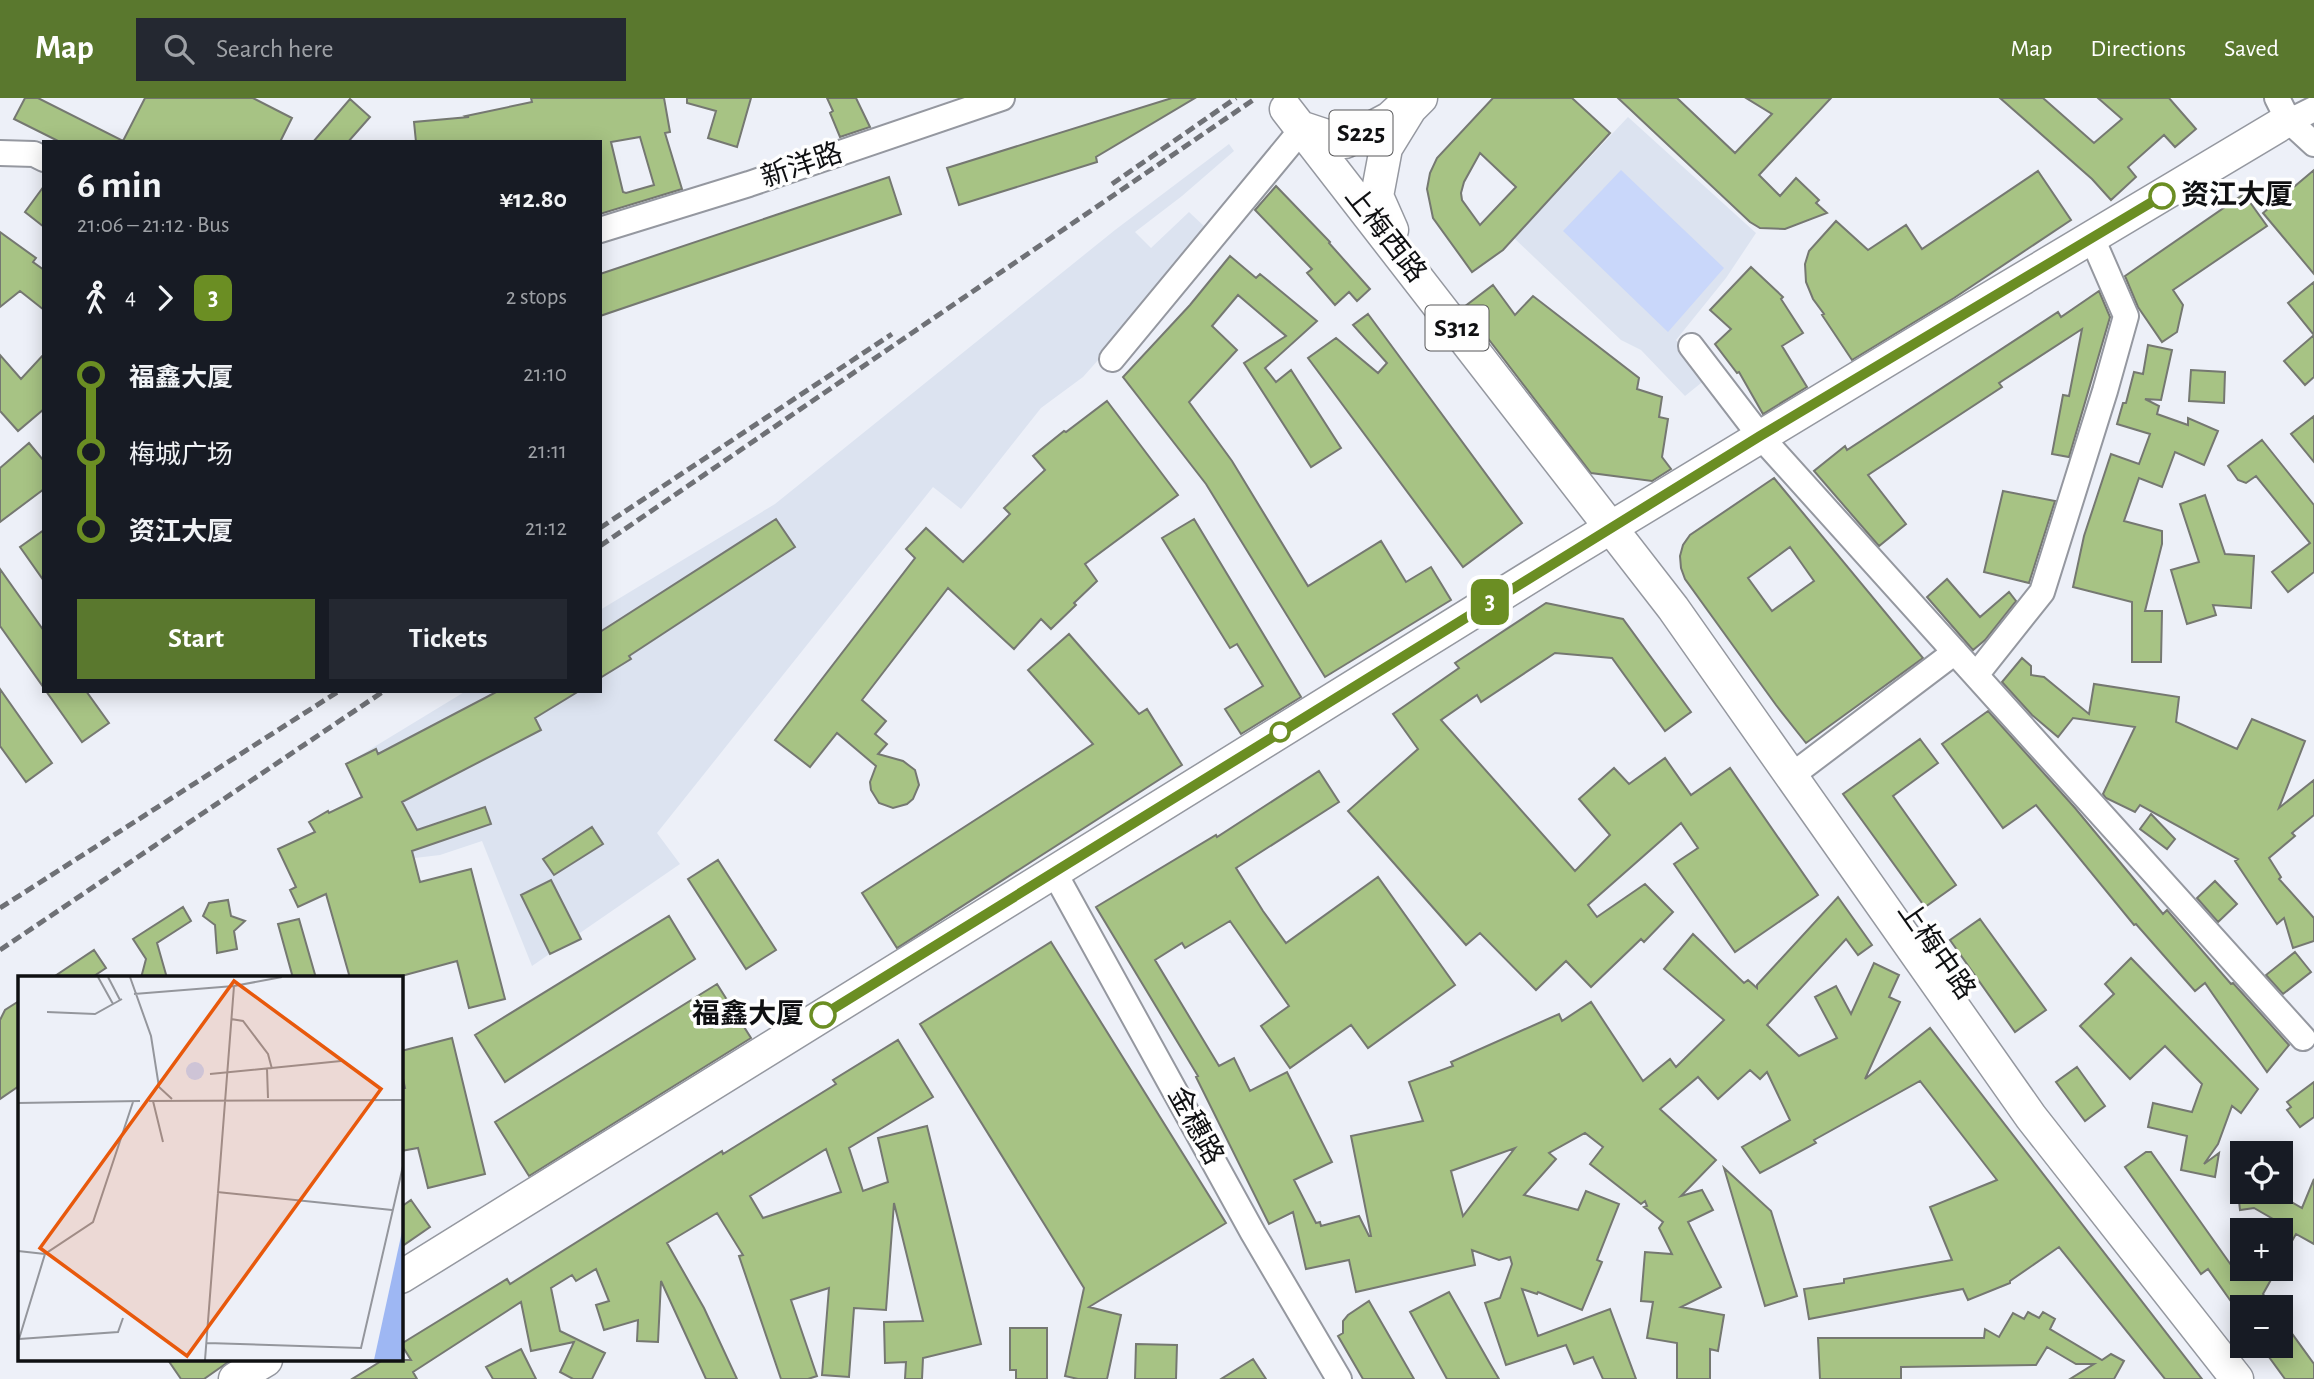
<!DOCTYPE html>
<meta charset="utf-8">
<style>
:root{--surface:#171b24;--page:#242831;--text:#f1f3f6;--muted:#9ea1a6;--accent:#5a782e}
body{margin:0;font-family:"Alegreya Sans","Noto Sans SC",sans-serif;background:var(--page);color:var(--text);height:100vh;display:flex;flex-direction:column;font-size:26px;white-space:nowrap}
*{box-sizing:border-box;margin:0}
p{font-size:23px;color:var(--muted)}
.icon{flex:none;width:38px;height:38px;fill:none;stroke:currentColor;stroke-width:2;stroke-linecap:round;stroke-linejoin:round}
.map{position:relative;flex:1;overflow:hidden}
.drawer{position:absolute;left:42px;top:42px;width:560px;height:553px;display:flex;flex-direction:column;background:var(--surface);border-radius:0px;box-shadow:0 4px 18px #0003}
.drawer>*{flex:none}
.badge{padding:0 14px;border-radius:10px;font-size:24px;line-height:46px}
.tools{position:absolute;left:2230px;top:1043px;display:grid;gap:14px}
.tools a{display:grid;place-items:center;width:63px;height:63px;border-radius:0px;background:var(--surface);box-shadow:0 4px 18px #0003;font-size:35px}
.map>.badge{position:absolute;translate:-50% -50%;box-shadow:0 0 0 4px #fff}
.legs{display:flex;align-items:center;gap:10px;height:77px;padding:0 35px;font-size:23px}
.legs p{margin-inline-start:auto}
.summary{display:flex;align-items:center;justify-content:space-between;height:119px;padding:0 35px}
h1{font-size:38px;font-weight:700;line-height:52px}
.cta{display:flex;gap:14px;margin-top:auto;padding:14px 35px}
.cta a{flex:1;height:80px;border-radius:0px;background:var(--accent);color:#fff;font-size:28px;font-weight:700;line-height:80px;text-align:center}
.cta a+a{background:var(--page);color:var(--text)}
ul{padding:0 35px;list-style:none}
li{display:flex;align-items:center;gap:24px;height:77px;font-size:26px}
li i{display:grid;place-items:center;width:10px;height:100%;margin:0 9px;background:currentColor}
li i::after{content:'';width:18px;height:18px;margin:-9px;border:5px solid;border-radius:50%;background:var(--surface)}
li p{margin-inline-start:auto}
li:first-child i{background:linear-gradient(#0000 50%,currentColor 0)}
li:last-child i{background:linear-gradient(currentColor 50%,#0000 0)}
header{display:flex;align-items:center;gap:42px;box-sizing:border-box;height:98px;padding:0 35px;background:var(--accent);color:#fff}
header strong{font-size:33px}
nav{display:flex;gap:38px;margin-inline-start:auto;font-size:24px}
.search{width:490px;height:63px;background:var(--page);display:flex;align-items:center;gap:18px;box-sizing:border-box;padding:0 24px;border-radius:0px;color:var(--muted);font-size:26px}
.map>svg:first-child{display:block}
.built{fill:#dce3f0}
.green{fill:#c9d7fa}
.building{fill:#a7c384;stroke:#757871;stroke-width:2;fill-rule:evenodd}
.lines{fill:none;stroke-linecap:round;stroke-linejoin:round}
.minor-casing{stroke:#9598a0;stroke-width:28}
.major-casing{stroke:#9598a0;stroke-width:35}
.minor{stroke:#fff;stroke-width:24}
.major{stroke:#fff;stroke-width:32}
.rail{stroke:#6f7176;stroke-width:5;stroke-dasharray:10 5;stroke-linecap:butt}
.line-1-casing{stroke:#fff;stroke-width:16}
.line-1{stroke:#6b8e23;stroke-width:10}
.stop-1-dot{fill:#fff;stroke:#6b8e23;stroke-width:3.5}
.labels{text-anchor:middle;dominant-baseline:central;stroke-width:7;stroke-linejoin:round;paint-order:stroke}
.shield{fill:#fefefe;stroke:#575759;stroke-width:2}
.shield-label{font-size:26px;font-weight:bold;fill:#0f1012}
.street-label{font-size:28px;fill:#0f1012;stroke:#fefefe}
.stop-label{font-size:28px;font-weight:bold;fill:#0f1012;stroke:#fefefe;text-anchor:start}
.inset-road{fill:none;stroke:#94969c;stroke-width:2}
.view{fill:#e8590c;fill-opacity:0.15;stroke:#e8590c;stroke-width:3.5}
.inset-edge{fill:none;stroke:#0f1012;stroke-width:3.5}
</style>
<header>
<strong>Map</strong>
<div class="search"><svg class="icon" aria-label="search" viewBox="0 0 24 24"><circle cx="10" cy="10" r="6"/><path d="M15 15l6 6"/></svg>Search here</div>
<nav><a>Map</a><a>Directions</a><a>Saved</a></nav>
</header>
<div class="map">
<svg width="2314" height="1281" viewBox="0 0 2314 1281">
<rect width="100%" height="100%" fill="#edf0f8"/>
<path class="built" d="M1628 19 1756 135 1726 180 1676 242 1706 281 1685 298 1641 252 1621 242 1514 140Z
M1229 46 1234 53 1182 98 1135 134 1151 150 1189 114 1206 130 1148 206 1083 279 1041 310 961 411 933 389 657 735 680 766 532 868 482 743 440 757 398 762 346 666 466 593H600V512L775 406 1115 132Z"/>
<path class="green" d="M1621 72 1724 170 1668 234 1563 133Z"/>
<path class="building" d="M25 0H38L123 43 145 0H253L292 20 280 44H60L14 21Z
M531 0H664L670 34 665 35 682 91 600 116V44H416L414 24 469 19 466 18 532 4ZM640 39 654 87 626 95 623 94 611 44Z
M687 0H751L737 49 708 40 716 13 687 5Z
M827 0H856L870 29 840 39 830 15 833 13Z
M1172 0H1195L1096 59 1097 64 959 107 947 70Z
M1493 0H1572L1610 35 1503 152 1472 174 1433 120 1427 91 1430 75 1437 60ZM1480 55 1516 89 1480 127 1462 102 1461 95 1464 84Z
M1618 0H1677L1735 55 1772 16 1746 0H1831L1759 77 1780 98 1796 80 1819 102 1816 105 1827 115 1785 131 1760 130 1750 124Z
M2000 0H2043L2094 45 2122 21 2098 0H2169L2196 31 2175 49 2164 37 2128 69 2136 79 2111 102 2092 81Z
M350 1 370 19 348 44H313Z
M2314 72V176L2263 115Z
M2038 73 2071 122 1954 200 1852 262 1822 217 1824 216 1813 201 1806 184 1805 166 1809 153 1836 123 1868 152 1906 127 1922 151Z
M889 79 901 116 600 218V176Z
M44 88V129L25 114Z
M1276 88 1330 144 1329 145 1370 191 1357 203 1349 194 1335 207 1307 175 1312 171 1255 112Z
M2244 96 2267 128 2173 192 2183 207 2177 234 2162 244 2138 209 2125 178Z
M0 134 36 160 33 164 44 172V212L20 193 0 209Z
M1230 158 1256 180 1260 176 1317 223 1265 270 1276 284 1291 272 1341 350 1311 369 1244 265 1286 238 1238 197 1212 228 1237 252 1189 304 1232 363 1308 488 1381 443 1406 484 1431 469 1451 502 1325 579 1206 386 1123 279 1190 207Z
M1751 169 1783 199 1781 201 1803 235 1782 248 1807 289 1763 316 1739 274 1737 275 1715 246 1731 231 1710 212Z
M2314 184V279L2305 287 2284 263 2314 237 2288 205Z
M1493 187 1515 217 1533 198 1639 280 1637 291 1662 299 1659 319 1668 321 1662 359 1671 371 1652 383 1591 375 1464 209Z
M2099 193 2110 219 2069 359 2052 356 2063 297 2069 298 2082 231 1999 285 2002 289 1868 377 1906 426 1879 448 1814 373 1845 348 1847 352 2058 214 2061 219Z
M1368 216 1522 425 1463 469 1308 260 1336 240 1378 275 1387 265 1353 227Z
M2148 247 2172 252 2161 302 2145 301 2159 308 2157 316 2188 327V320L2218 333 2204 367 2175 354 2162 389 2139 380 2124 423 2162 433V446L2145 513H2162L2161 564H2132V504L2073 489 2084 438 2111 356 2139 366 2150 336 2117 326 2123 305H2126L2134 274 2143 276Z
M44 256V311L18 333 0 313V257L21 281Z
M2191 272 2225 274 2224 305 2189 303Z
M1107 303 1178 397 1085 466 1097 483 1074 505 1076 507 1051 531 1041 521 1014 551 948 490 862 602 886 623 875 636 887 646 878 656 903 663 915 672 919 687 913 701 907 706 893 710 879 705 871 692 870 684 876 668 837 635 810 669 775 642 915 460 906 451 926 430 963 464 1010 416 1004 410 1045 372 1033 358 1064 333 1066 334Z
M2314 318V364L2291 336Z
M2262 342 2314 407V474L2288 494 2272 474 2310 445 2256 378 2246 385 2238 382 2228 368Z
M29 345 44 363V391L0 424V370Z
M1774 380 1923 560 1806 645 1776 607 1685 481 1681 470 1680 458 1683 447 1690 437ZM1790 449 1814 483 1772 513 1748 480Z
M2003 393 2055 403 2029 485 1984 474Z
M2205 397 2225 456 2254 458 2251 510 2213 507 2216 517 2187 526 2171 472 2199 464 2180 406Z
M776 421 795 449 629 558 631 561 600 580V534Z
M1194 421 1301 599 1241 636 1225 611 1263 588 1237 546 1230 550 1162 440Z
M44 432V483L20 449Z
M0 471 44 533V590L0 528Z
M1947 481 1980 519 2009 494 2016 503 1985 542 1973 552 1927 499Z
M1546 505 1623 521 1691 614 1665 633 1612 560 1555 555 1481 604 1477 597 1441 622 1575 773 1610 737 1579 701 1614 670 1629 686 1665 660 1691 697 1730 670 1818 797 1735 854 1674 766 1698 750 1681 725 1588 807 1597 819 1645 786 1673 814 1644 844 1641 841 1591 889 1566 863 1536 892 1480 835 1466 847 1348 713 1418 651 1393 616 1459 570 1455 565Z
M1069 536 1139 616 1147 611 1182 667 897 850 862 795 1093 646 1028 572Z
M2022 560 2031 568V577L2044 579 2089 616 2094 586 2179 599 2176 624 2237 651 2252 621 2305 643 2279 710 2314 682V717L2292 735 2295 738 2269 760 2281 779 2279 781 2314 820V843L2293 850 2284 820 2277 826 2235 763 2238 761 2140 707 2135 714 2106 700 2103 696 2135 629 2073 620 2058 639 2032 617 2002 584Z
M0 591 52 665 26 684 0 648Z
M46 593H86L109 625 82 644Z
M498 593H579L535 620 541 632 402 704 417 732 485 709 491 726 412 753 420 784 471 771 505 901 469 910 457 863 394 880H350L326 796 298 809 290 792 296 789 278 751 315 734 309 724 328 713 329 715 362 699 346 666 376 651 378 656Z
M1988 613 2075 710 2163 816 2167 812 2231 886 2233 885 2289 947 2267 974 2205 885 2195 893 2136 826 2134 827 2036 707 2003 730 1942 646Z
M1920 641 1938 665 1893 698 1956 787 1925 809 1843 696Z
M1319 673 1339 704 1236 770 1263 813 1286 845 1378 779 1455 887 1368 950 1351 927 1290 970 1261 928 1289 908 1230 823 1185 850 1182 845 1155 862 1219 968 1234 960 1250 993 1287 974 1332 1064 1294 1082 1316 1125 1320 1124 1321 1128 1359 1118 1369 1138H1371L1351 1038 1423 1023 1409 984 1453 968 1451 964 1559 916 1562 923 1591 904 1643 983 1670 961 1676 969 1724 922 1664 871 1693 836 1744 885 1748 882 1757 890V887L1838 799 1872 847 1858 857 1846 841 1767 927 1799 958 1837 940 1815 899 1836 888 1851 916 1874 865 1899 877 1889 899 1900 904 1865 981 1930 930 2202 1281H2165L2059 1149 2010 1183V1185L1968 1202 1963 1191 1809 1221 1804 1191 1844 1185V1181L1952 1162 1930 1109 1997 1082 1920 983 1814 1042 1816 1045 1760 1075 1742 1049 1790 1022 1767 974 1760 981 1750 972 1718 1001 1698 979 1660 1011 1716 1062 1681 1098 1702 1092 1713 1112 1688 1124 1721 1189 1681 1209 1724 1217 1718 1253 1710 1251V1281H1677V1245L1647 1240 1653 1204 1641 1203 1645 1154 1672 1156 1659 1130 1663 1124 1644 1109 1647 1108 1645 1103 1641 1106 1590 1066 1603 1049 1585 1035 1549 1055 1556 1061 1524 1097 1578 1112 1586 1093 1619 1106 1597 1162 1602 1164 1582 1212 1538 1194 1537 1196 1522 1191 1538 1238 1610 1211 1636 1281H1603L1593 1259 1574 1266 1566 1247 1506 1267 1485 1205 1500 1200 1512 1166 1510 1159 1499 1162 1472 1152 1475 1167 1356 1194 1349 1162 1306 1171 1293 1114 1269 1126 1196 979 1198 978 1096 809 1216 737 1217 739ZM1515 1050 1463 1118 1451 1073Z
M2151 716 2175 741 2167 751 2140 731Z
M592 729 603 746 554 777 543 761Z
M718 762 776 852 746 871 688 781Z
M551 782 581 841 550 856 521 797Z
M2215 783 2237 806 2218 824 2197 800Z
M228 802 231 818 245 823 234 833 237 851 217 855 215 827 203 818 209 805Z
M183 809 191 823 157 845 167 880H141L146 861 133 841Z
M669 818 695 861 505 984 475 937Z
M299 821 316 880H293L278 826Z
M1980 821 2046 912 2015 934 1950 842Z
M1051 844 1226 1125 1089 1209 1121 1217 1107 1281H1078L1065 1278 1084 1190 920 926Z
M94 852 106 870 91 880H52Z
M2295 854 2311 874 2283 896 2266 877Z
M2131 860 2258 991 2241 1015 2232 1008 2218 1046 2204 1066 2219 1055 2215 1079 2181 1072 2187 1038 2148 1029 2153 1005 2192 1014 2202 986 2165 948 2130 981 2080 928 2114 896 2105 886Z
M717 886 751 940 529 1078 495 1024Z
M19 903V988L0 1001V922L5 912Z
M452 940 485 1076 428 1090 418 1050 401 1053V990H405L401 971V953Z
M898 942 933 999 849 1050 863 1093 888 1084 878 1040 927 1028 981 1246 923 1260 922 1281H905L906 1264 885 1265 884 1224 923 1223 894 1105 886 1212 854 1210 849 1279 822 1277 829 1190 791 1202 817 1278 808 1281H781L739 1158 743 1157 717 1115 667 1145 704 1210 737 1281H706L661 1183 658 1244 637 1243 638 1222 604 1232 596 1207 609 1203 596 1171 576 1183 572 1177 551 1190 560 1233 605 1255 592 1281H573L560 1274 574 1244 531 1253 521 1204 413 1274 417 1281H352L383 1262H411L401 1246 507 1181 510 1186 722 1053 723 1056 836 986 833 982ZM826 1051 841 1094 763 1120 750 1098Z
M2077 969 2105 1008 2085 1023 2056 984Z
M2314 984V1019L2300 1029 2287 1012 2291 1009 2287 1004Z
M2146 1054H2151L2231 1167 2236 1164 2241 1171H2277L2263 1196 2273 1209H2235L2208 1171 2201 1176 2125 1069Z
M1724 1070 1771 1113 1797 1198 1765 1208Z
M2314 1081V1146L2296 1136 2280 1164V1125L2254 1110 2240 1112 2238 1094H2274L2302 1110Z
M411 1102 430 1129 401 1149V1109Z
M1449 1194 1489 1264 1499 1281H1447L1410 1214Z
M1369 1203 1414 1281H1363L1338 1238 1343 1235V1223L1348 1217Z
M2028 1214 2039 1220 2043 1214 2055 1221 2050 1231 2102 1262 2111 1256 2124 1263 2114 1281H2070L2094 1266H2076L2047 1249 2036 1267 1901 1269V1281H1820L1818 1240H1984L1985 1231 1999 1239 2013 1215 2024 1221Z
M2280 1219 2314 1266V1281H2285L2261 1248H2280Z
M1010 1230H1047V1281H1016V1272H1010Z
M1136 1246 1177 1247 1176 1281H1135Z
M521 1251 536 1281H493L486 1269Z
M1253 1261 1266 1281H1221Z
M168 1262H231L204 1281H181Z"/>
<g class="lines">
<defs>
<path id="minor" d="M2277 0 2288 22 2314 46
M2274 31 2314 11
M0 55 34 56 44 61
M600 132 749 86 1002 0
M1691 248 1760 338 2303 940
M1112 261 1303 30
M1976 577 2042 494 2105 293 2126 218 2092 140
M1791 678 1955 554
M1054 774 1253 1135 1339 1281"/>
<path id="major" d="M1286 11 1673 510 2031 1019 2237 1281
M1303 30 1345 44 1390 20 1406 5
M1392 132 1377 98 1386 50 1410 11 1421 0
M401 1179 1559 461 1960 218 2288 22
M235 1281 266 1262"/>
</defs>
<use href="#minor" class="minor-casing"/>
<use href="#major" class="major-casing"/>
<use href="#minor" class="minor"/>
<use href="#major" class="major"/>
<path class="rail" d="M1112 86 1236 0
M600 430 892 236
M600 448 1256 0
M0 810 339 593
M0 852 384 593"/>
</g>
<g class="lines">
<defs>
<path id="line-1" d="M823 917 1760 338 2162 98"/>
</defs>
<use href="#line-1" class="line-1-casing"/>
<use href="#line-1" class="line-1"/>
</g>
<g class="stop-1-dot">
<circle cx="2162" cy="98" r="12"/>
<circle cx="1280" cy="634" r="9"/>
<circle cx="823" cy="917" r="12"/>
</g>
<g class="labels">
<g class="shield">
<rect x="1329.5" y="12.5" width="63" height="45" rx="5"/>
<rect x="1425.5" y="207.5" width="63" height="45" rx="5"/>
</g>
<g class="shield-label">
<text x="1361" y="35">S225</text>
<text x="1457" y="230">S312</text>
</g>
<g class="street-label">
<text transform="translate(802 68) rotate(-19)">新洋路</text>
<text transform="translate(1385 137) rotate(52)">上梅西路</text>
<text transform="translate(1936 853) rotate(55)">上梅中路</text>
<text transform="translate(1195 1028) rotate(61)">金穗路</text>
</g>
<g class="stop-label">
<text x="2181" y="98">资江大厦</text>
<text x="804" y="917" text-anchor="end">福鑫大厦</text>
</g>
</g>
<g transform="translate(18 878)">
<rect width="385" height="385" fill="#edf0f8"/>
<path d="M168 95a9 9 0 1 1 18 0a9 9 0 1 1-18 0Z" fill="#c9d7fa"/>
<path d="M385 251V384H356Z" fill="#9eb7f3"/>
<path class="inset-road" d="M80 1 95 28M90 1 102 24M112 1 133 60 141 111 154 123M116 18 216 10 264 1M29 36 77 38 104 23M213 43 225 45 250 78 254 93M249 93 250 122M192 98 323 85M131 125 385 124M135 125 145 166M0 127 122 125M199 216 374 234M0 275 27 278M1 363 27 278 75 246 115 126M1 363 100 356 105 342M189 367 343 372 385 190M187 384 216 10"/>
<path class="view" d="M216 5 363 113 169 380 22 272Z"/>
<rect width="385" height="385" class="inset-edge"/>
</g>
</svg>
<div class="tools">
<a><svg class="icon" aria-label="locate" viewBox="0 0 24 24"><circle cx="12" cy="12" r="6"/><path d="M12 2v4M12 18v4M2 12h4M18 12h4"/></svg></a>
<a>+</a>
<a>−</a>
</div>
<b class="badge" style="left:1490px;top:504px;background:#6b8e23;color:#fff">3</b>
<section class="drawer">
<div class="summary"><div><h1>6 min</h1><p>21:06 – 21:12 · Bus</p></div><b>¥12.80</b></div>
<div class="legs"><svg class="icon" aria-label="walk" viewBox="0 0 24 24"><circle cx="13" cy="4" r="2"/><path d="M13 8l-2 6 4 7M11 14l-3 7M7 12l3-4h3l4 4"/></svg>4<svg class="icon" aria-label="forward" viewBox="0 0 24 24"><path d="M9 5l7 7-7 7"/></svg><b class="badge" style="background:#6b8e23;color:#fff">3</b><p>2 stops</p></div>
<ul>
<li><i style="color:#6b8e23"></i><b>福鑫大厦</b><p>21:10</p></li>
<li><i style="color:#6b8e23"></i><span>梅城广场</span><p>21:11</p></li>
<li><i style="color:#6b8e23"></i><b>资江大厦</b><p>21:12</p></li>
</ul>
<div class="cta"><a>Start</a><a>Tickets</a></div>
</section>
</div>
